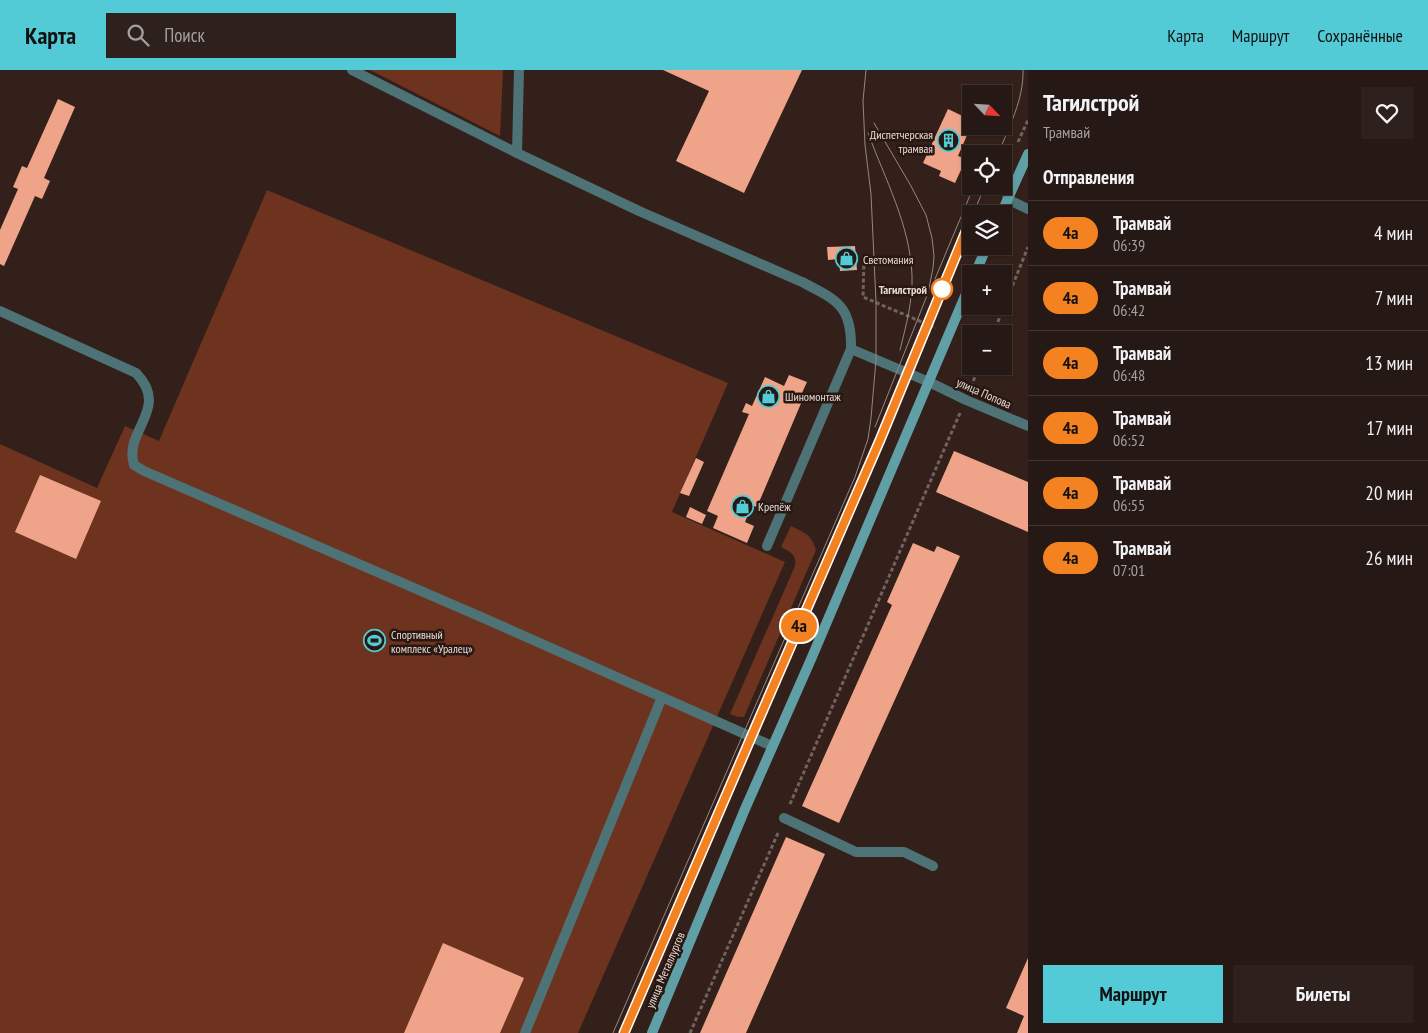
<!DOCTYPE html>
<html lang="ru">
<meta charset="utf-8">
<style>
:root{--surface:#261814;--page:#2e211d;--text:#f1f3f6;--muted:#a4a0a0;--line:#423734;--accent:#52cbd7}
body{margin:0;font-family:"PT Sans Narrow",sans-serif;background:var(--page);color:var(--text);height:100vh;display:flex;flex-direction:column;font-size:19px;white-space:nowrap}
*{box-sizing:border-box;margin:0}
p{font-size:16px;color:var(--muted)}
.icon{flex:none;width:28px;height:28px;fill:none;stroke:currentColor;stroke-width:2;stroke-linecap:round;stroke-linejoin:round}
.map{position:relative;flex:1;overflow:hidden}
.details{display:flex;flex-direction:column;background:var(--surface);width:400px}
.details>*{flex:none}
.badge{padding:0 10px;border-radius:16px;font-size:18px;line-height:32px}
.needle{width:32px;rotate:115deg}
.fabs{position:absolute;left:962px;top:15px;display:grid;gap:10px}
.fabs a{display:grid;place-items:center;width:50px;height:50px;border-radius:0px;background:var(--surface);box-shadow:0 1px 4px #0004,0 0 0 1px var(--line);font-size:25px}
.map>.badge{position:absolute;translate:-50% -50%;box-shadow:0 0 0 2px #fff}
h2{padding:0 15px;font-size:19px;line-height:45px}
.round{display:grid;place-items:center;flex:none;width:52px;height:52px;border-radius:0px;background:var(--page)}
.overview{display:flex;align-items:center;justify-content:space-between;height:85px;padding:0 15px}
h1{font-size:24px;font-weight:800;line-height:38px}
.primary-button{display:flex;gap:10px;margin-top:auto;padding:10px 15px}
.primary-button a{flex:1;height:58px;border-radius:0px;background:var(--accent);color:#111;font-size:20px;font-weight:800;line-height:58px;text-align:center}
.primary-button a+a{background:var(--page);color:var(--text)}
ul{padding:0;list-style:none}
li{display:flex;align-items:center;gap:15px;height:65px;padding:0 15px;border-top:1px solid var(--line)}
li div{flex:1}
li b{display:block;font-size:19px}
li em{font-style:normal}
li .badge{min-width:55px;font-weight:700;text-align:center}
header{display:flex;align-items:center;gap:30px;box-sizing:border-box;height:70px;padding:0 25px;background:var(--accent);color:#111}
header strong{font-size:24px}
nav{display:flex;gap:28px;margin-inline-start:auto;font-size:18px}
.search{width:350px;height:45px;background:var(--page);display:flex;align-items:center;gap:12px;box-sizing:border-box;padding:0 18px;border-radius:0px;color:var(--muted);font-size:19px}
main{display:flex;flex:1;min-height:0}
.map>svg:first-child{display:block}
.green{fill:#6d331f}
.building{fill:#efa48a}
.lines{fill:none;stroke-linecap:round;stroke-linejoin:round}
.path{stroke:#72615c;stroke-width:3;stroke-dasharray:4 2.5;stroke-linecap:butt}
.lane{stroke:#4d7377;stroke-width:10}
.street{stroke:#4d7377;stroke-width:10}
.secondary{stroke:#609fa6;stroke-width:10}
.tram{stroke:#968782;stroke-width:1}
.line-casing{stroke:#fff;stroke-width:11}
.line{stroke:#f58220;stroke-width:8}
.stop-dot{fill:#fff;stroke:#f58220;stroke-width:2.5}
.labels{text-anchor:middle;dominant-baseline:central;stroke-width:5;stroke-linejoin:round;paint-order:stroke}
.poi-label{font-size:12px;fill:#e8dbd7;stroke:#291711;text-anchor:start}
.stop-label{font-size:12px;font-weight:bold;fill:#e8dbd7;stroke:#291711;text-anchor:end}
.street-label{font-size:12px;fill:#e8dbd7;stroke:#291711}
</style>
<header>
<strong>Карта</strong>
<div class="search"><svg class="icon" aria-label="search" viewBox="0 0 24 24"><circle cx="10" cy="10" r="6"/><path d="M15 15l6 6"/></svg>Поиск</div>
<nav><a>Карта</a><a>Маршрут</a><a>Сохранённые</a></nav>
</header>
<main>
<div class="map">
<svg width="1028" height="963" viewBox="0 0 1028 963">
<rect width="100%" height="100%" fill="#33201a"/>
<path class="green" d="M370 0H503L500 66Z
M267 120 728 313 672 442 785 492 578 963H0V374L97 418 125 356 159 371Z
M791 456C805 463 811 464 816 480L744 647H738L730 644 795 496C797 484 790 482 781 477Z"/>
<path class="building" d="M663 0H802L744 123 676 91 709 21Z
M58 29 75 37 44 108 50 111 42 129 35 126 4 196 0 194V160L18 119 13 117 22 96 27 98Z
M948 39 971 50V56L958 86 966 89 955 113 939 106 941 101 923 93Z
M855 176 857 200 840 201 839 189 828 190 827 177Z
M789 305 807 312 802 323 805 324 757 437 752 435 745 452 754 456 747 473 713 458 718 446 707 441 749 344 742 342 746 333 752 336 765 307 784 316Z
M954 381 1028 412V462L936 422Z
M696 388 704 392 689 426 680 423Z
M40 405 101 431 76 489 15 462Z
M690 437 706 445 702 454 686 447Z
M913 473 934 482 937 476 960 486 839 753 802 736 892 535 887 532Z
M786 767 825 784 746 963H700Z
M443 873 524 908 500 963H404Z
M1028 888V963H1017L1024 946 1006 938Z"/>
<g class="lines">
<path class="path" d="M1018 72 1028 50
M864 189 863 227 936 258
M993 264 1028 177
M963 269 971 273
M971 317 979 296
M790 734 960 343
M690 963 778 763"/>
<path class="lane" d="M352 0 517 83 639 141 802 212C837 230 852 236 851 279
M517 83 519 0
M0 241 136 303C171 339 123 360 134 395L144 401 488 550 772 676
M767 476 851 279 929 312
M525 963 662 627"/>
<path class="street" d="M1007 129 1028 139
M929 312 966 330 1028 356
M784 748 856 782H904L933 796"/>
<path class="secondary" d="M1001 144 1028 84
M975 204 987 176
M652 963 745 739 812 587 971 212"/>
<path class="tram" d="M874 53 911 116 926 145 932 168 934 186 933 198 928 223 875 357
M868 63C885 109 910 155 912 205 913 230 906 256 900 280
M998 84C1009 57 1024 29 1023 0
M973 144 985 116
M935 209 971 123
M613 963 855 407 868 369 871 348 876 290V232L871 124 865 75 863 31 866 0
M624 963 756 656 880 370 971 149"/>
</g>
<g class="lines">
<defs>
<path id="line" d="M624 963 756 656 880 370 971 149"/>
</defs>
<use href="#line" class="line-casing"/>
<use href="#line" class="line"/>
</g>
<defs>
<symbol id="building-ring" viewBox="-11 -11 22 22"><circle r="9.5" fill="#291711" stroke="#52cbd7" stroke-width="1.5"/><path d="M-4-6H4V6H1V3H-1V6H-4ZM-2.5-4.3h1.7v1.8h-1.7ZM.8-4.3h1.7v1.8H.8ZM-2.5-1h1.7V.8h-1.7ZM.8-1h1.7V.8H.8Z" fill="#52cbd7"/></symbol>
<symbol id="shop-ring" viewBox="-11 -11 22 22"><circle r="9.5" fill="#291711" stroke="#52cbd7" stroke-width="1.5"/><path d="M-5-2.5h2.3a2.7 3.5 0 0 1 5.4 0H5L5.5 6h-11ZM-1.5-2.5h3a1.5 2.3 0 0 0-3 0Z" fill="#52cbd7"/></symbol>
<symbol id="stadium-ring" viewBox="-11 -11 22 22"><circle r="9.5" fill="#291711" stroke="#52cbd7" stroke-width="1.5"/><path d="M0-5a6.5 5 0 1 0 0 10a6.5 5 0 1 0 0-10ZM-3.5-1.8h7v3.6h-7Z" fill="#52cbd7"/></symbol>
</defs>
<g fill-rule="evenodd">
<use href="#building-ring" x="936" y="58" width="25" height="25"/>
<use href="#shop-ring" x="834" y="176" width="25" height="25"/>
<use href="#shop-ring" x="756" y="314" width="25" height="25"/>
<use href="#shop-ring" x="730" y="424" width="25" height="25"/>
<use href="#stadium-ring" x="362" y="558" width="25" height="25"/>
</g>
<circle class="stop-dot" cx="942" cy="219" r="10"/>
<g class="labels">
<g class="poi-label">
<text x="933" y="64" text-anchor="end">Диспетчерская<tspan x="933" dy="14">трамвая</tspan></text>
<text x="863" y="189">Светомания</text>
<text x="785" y="326">Шиномонтаж</text>
<text x="758" y="436">Крепёж</text>
<text x="391" y="564">Спортивный<tspan x="391" dy="14">комплекс «Уралец»</tspan></text>
</g>
<g class="stop-label">
<text x="927" y="219">Тагилстрой</text>
</g>
<g class="street-label">
<text transform="translate(984 323) rotate(24)">улица Попова</text>
<text transform="translate(665 900) rotate(-67)">улица Металлургов</text>
</g>
</g>
</svg>
<div class="fabs">
<a><svg class="needle" viewBox="-14 -14 28 28"><path d="M0-13l5 13h-10z" fill="#e53935"/><path d="M0 13l5-13h-10z" fill="#a4a0a0"/></svg></a>
<a><svg class="icon" aria-label="locate" viewBox="0 0 24 24"><circle cx="12" cy="12" r="6"/><path d="M12 2v4M12 18v4M2 12h4M18 12h4"/></svg></a>
<a><svg class="icon" aria-label="layers" viewBox="0 0 24 24"><path d="M12 4l9 5-9 5-9-5zM3 14l9 5 9-5"/></svg></a>
<a>+</a>
<a>−</a>
</div>
<b class="badge" style="left:799px;top:556px;background:#f58220;color:#111">4а</b>
</div>
<section class="details">
<div class="overview"><div><h1>Тагилстрой</h1><p>Трамвай</p></div><a class="round"><svg class="icon" aria-label="heart" viewBox="0 0 24 24"><path d="M12 20l-8-8c-3-5 5-10 8-4 3-6 11-1 8 4z"/></svg></a></div>
<h2>Отправления</h2>
<ul>
<li><span class="badge" style="background:#f58220;color:#111">4а</span><div><b>Трамвай</b><p>06:39</p></div><em>4 мин</em></li>
<li><span class="badge" style="background:#f58220;color:#111">4а</span><div><b>Трамвай</b><p>06:42</p></div><em>7 мин</em></li>
<li><span class="badge" style="background:#f58220;color:#111">4а</span><div><b>Трамвай</b><p>06:48</p></div><em>13 мин</em></li>
<li><span class="badge" style="background:#f58220;color:#111">4а</span><div><b>Трамвай</b><p>06:52</p></div><em>17 мин</em></li>
<li><span class="badge" style="background:#f58220;color:#111">4а</span><div><b>Трамвай</b><p>06:55</p></div><em>20 мин</em></li>
<li><span class="badge" style="background:#f58220;color:#111">4а</span><div><b>Трамвай</b><p>07:01</p></div><em>26 мин</em></li>
</ul>
<div class="primary-button"><a>Маршрут</a><a>Билеты</a></div>
</section>
</main>
